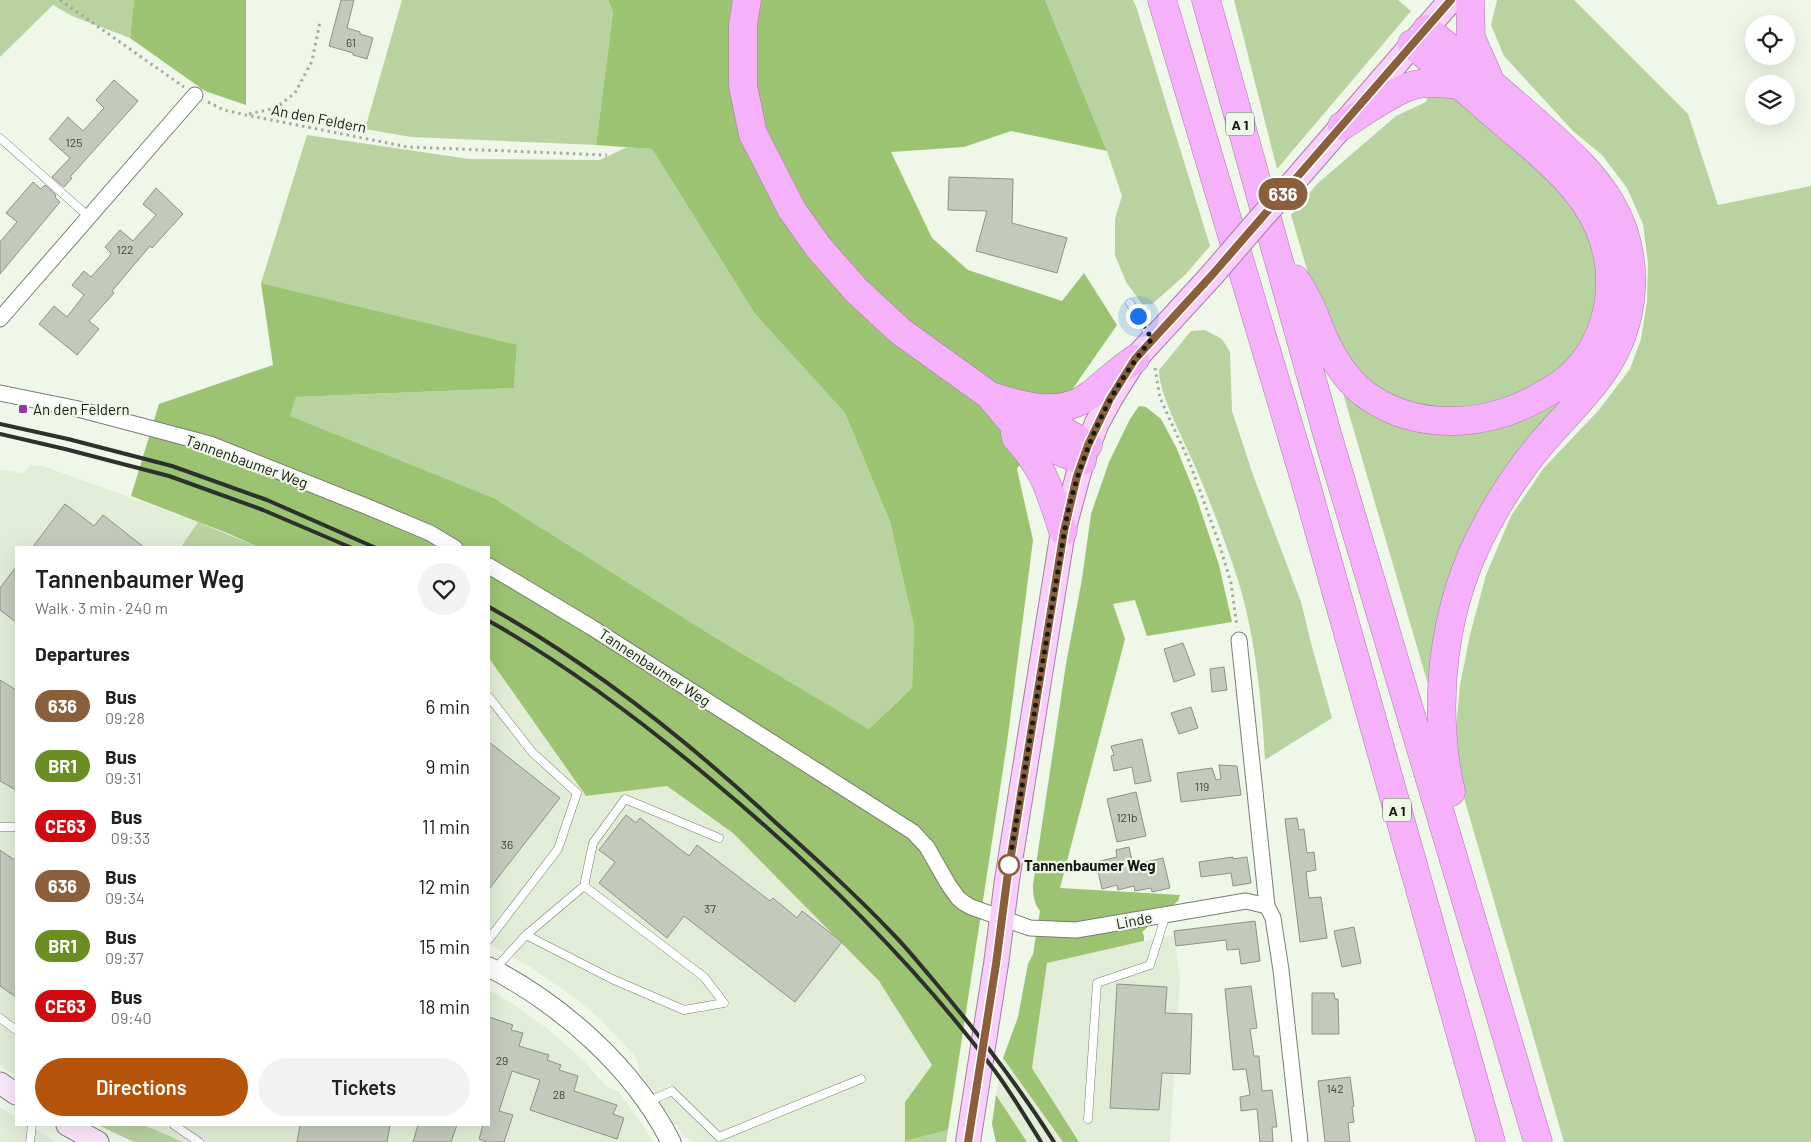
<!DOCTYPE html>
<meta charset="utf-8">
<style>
:root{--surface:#fff;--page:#f2f2f2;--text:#202124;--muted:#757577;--accent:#b45309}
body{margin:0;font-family:Barlow,sans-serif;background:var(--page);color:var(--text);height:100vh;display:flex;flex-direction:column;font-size:19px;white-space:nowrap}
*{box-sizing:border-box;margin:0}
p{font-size:16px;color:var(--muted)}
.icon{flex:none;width:28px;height:28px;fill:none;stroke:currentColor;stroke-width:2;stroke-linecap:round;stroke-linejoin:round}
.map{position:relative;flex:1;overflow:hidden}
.details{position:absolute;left:15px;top:546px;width:475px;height:580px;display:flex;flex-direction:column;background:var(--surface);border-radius:0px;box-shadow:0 5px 20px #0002}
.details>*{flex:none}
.badge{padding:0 10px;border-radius:16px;font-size:18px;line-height:32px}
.fabs{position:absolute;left:1745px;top:15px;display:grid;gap:10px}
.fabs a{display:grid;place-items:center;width:50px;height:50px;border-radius:50%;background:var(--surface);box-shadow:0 5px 20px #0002;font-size:25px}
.you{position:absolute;width:25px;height:25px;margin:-12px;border:4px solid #fff;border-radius:50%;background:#1a73e8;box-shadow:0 0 0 8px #1a73e833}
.map>.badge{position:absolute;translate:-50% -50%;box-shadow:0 0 0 2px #fff}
h2{padding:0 20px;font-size:19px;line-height:45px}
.round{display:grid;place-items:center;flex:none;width:52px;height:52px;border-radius:26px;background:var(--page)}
.head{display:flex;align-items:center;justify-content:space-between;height:85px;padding:0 20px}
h1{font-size:24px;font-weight:600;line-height:38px}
.action{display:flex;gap:10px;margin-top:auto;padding:10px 20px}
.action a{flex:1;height:58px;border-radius:30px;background:var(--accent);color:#fff;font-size:20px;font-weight:600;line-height:58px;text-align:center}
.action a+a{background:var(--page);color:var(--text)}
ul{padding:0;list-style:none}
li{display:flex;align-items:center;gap:15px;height:60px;padding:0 20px}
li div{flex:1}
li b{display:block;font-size:19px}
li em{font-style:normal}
li .badge{min-width:55px;font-weight:700;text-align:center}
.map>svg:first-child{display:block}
.built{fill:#e2edd7}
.green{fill:#b9d3a0}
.forest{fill:#9cc372}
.building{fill:#c3cabc;stroke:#8c9385}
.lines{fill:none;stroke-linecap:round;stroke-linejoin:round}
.service-casing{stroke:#787f72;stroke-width:9}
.minor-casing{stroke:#787f72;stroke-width:17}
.tertiary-casing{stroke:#787f72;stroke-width:21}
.secondary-casing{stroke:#787f72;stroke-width:23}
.primary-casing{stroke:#a77ca9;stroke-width:26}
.motorway-casing{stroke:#a77ca9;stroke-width:29}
.path{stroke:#a4aa9f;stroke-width:3;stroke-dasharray:2.5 4;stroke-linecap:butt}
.service{stroke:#fff;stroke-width:8}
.minor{stroke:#fff;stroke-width:15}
.tertiary{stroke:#fff;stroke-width:19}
.secondary{stroke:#fce8fd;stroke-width:21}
.primary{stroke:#f9d0fb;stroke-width:24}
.motorway{stroke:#f5b1f9;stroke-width:28}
.rail{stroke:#2d312b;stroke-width:4}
.primary-bridge-casing{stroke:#a77ca9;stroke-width:26;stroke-linecap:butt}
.primary-bridge{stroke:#f9d0fb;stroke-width:24}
.line-casing{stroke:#fff;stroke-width:11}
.line{stroke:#8b5e3c;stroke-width:8}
.walk{stroke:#161914;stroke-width:5;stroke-dasharray:0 9}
.poi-dot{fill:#97379e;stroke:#eff7e8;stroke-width:2}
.stop-dot{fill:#fff;stroke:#8b5e3c;stroke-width:2.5}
.labels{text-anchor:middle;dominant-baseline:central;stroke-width:4.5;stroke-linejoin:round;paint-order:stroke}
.number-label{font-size:12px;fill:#41453e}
.shield{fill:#eff7e8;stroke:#575c54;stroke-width:1}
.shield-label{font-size:14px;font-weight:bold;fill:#161914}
.street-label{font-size:15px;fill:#161914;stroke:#eff7e8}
.poi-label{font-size:15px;fill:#161914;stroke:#eff7e8;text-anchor:start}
.stop-label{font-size:15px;font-weight:bold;fill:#161914;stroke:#eff7e8;text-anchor:start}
</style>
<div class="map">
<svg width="1811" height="1142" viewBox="0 0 1811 1142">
<rect width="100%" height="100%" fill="#eff7e8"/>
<path class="built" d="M30 465 43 466 198 522 180 547 16 548V1076L0 1065V470L24 473Z
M489 658 586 796 667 786 733 833 879 981 932 1065 905 1102V1142H693L682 1134 639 1071 638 1063 634 1055 599 1018 576 999 532 968 489 944Z
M1174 935 1180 979 1170 1142H1079L1032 1068 1047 962Z
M489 990 513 1004 548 1029 583 1060 606 1086 618 1091 644 1127 653 1142H134L98 1125H489Z
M1003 1058 1021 1082 1063 1142H1027L996 1095Z
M0 1107 16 1117V1125H29L56 1142H0Z"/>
<path class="green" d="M0 0H134L130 38 72 16 53 5 0 57Z
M402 0H608L613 12 596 145 411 137 365 129Z
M1045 0H1133L1136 6 1210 246 1185 275 1166 292 1152 304H1142L1126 282 1115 255V219L1122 196 1107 151Z
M1234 0H1398L1411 11 1277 169Z
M1497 0H1574L1688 114 1718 205 1811 186V1142H1564L1460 784 1456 728 1460 685 1470 635 1486 575 1511 516 1543 469 1598 411 1630 369 1641 339 1647 301 1648 263 1643 224 1627 188 1602 155 1573 131 1504 56 1491 25Z
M1429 91 1458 97 1568 196 1595 243 1602 286 1583 348 1526 397 1429 413 1363 382 1321 317 1291 215 1317 184 1396 116 1426 102Z
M307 135 469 159 600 160 627 147 652 149 755 314 845 413 890 522 914 626 912 688 869 729 716 638 494 498 289 416 296 397 514 388 517 346 261 283Z
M1573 165 1618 324 1507 476 1436 712 1340 383 1356 398 1515 419 1611 322Z
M1205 330 1222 339 1230 352 1232 411 1253 475 1301 602 1312 647 1332 718 1265 760C1262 702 1255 635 1238 580 1225 541 1211 503 1195 466 1185 443 1158 392 1159 370L1191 331Z
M198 522 258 547 180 548Z
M98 1125H144L183 1142H134Z
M948 1130 946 1142H905V1141Z"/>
<path class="forest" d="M134 0H246V105L205 91 130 38Z
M608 0H1045L1107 151 1011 131 964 147 891 152 932 238 968 270 1062 301 1084 273 1117 325 1017 469 1033 540 1007 743 948 1130 905 1141V1102L932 1065 879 981 733 833 667 786 586 796 489 658V548L258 547 227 533 131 496 159 404 273 365 261 283 517 345 514 388 296 397 290 416 494 498 716 638 869 729 912 688 914 626 890 522 845 413 755 314 652 149 596 145 613 12Z
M1139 406 1146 407 1161 419 1176 447 1196 496 1219 565 1232 622 1147 636 1135 600 1113 604 1125 639 1060 888 1180 895 1178 901 1142 932 1144 936V941L1047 963 1032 1068 1079 1142H1063L1003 1058 1018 1017 1028 964 1033 954 1040 911C1034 903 1033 895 1033 885L1066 664 1082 579 1091 514 1109 462 1130 419Z
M996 1095 1027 1142H996L992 1124Z"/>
<path class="building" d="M341 0H354L347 28 360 32V34L373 38 367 59 353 55V53L329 46Z
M114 80 138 101 70 177 72 178 64 187 52 177 70 158 49 139 68 117 83 131 104 108 96 100Z
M949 177 1013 179 1012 223 1067 238 1057 273 976 251 987 211 948 210Z
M33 182 41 189 45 185 56 195 55 197 60 202 0 274V242L17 222 6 213Z
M156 188 183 214 152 248 150 246 112 291 114 293 89 321 99 329 77 355 39 324 54 306 67 317 84 295 72 285 84 271 91 277 109 257 111 253 105 247 120 230 133 241 156 215 143 204Z
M65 504 94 526 103 515 145 548H32Z
M16 567V622L0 610V588Z
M1183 643 1195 675 1174 682 1164 649Z
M1224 667 1227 690 1212 692 1210 669Z
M0 680 16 690V790L0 781Z
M1191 707 1198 728 1179 734 1171 713Z
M1142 739 1151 781 1135 784 1132 767 1114 771 1111 756 1114 755 1111 746Z
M489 742 560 798 489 889Z
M1219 765 1237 766 1241 795 1181 802 1177 773 1212 768 1216 780 1221 779Z
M1136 792 1146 836 1117 842 1107 799Z
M626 815 636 823 640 818 689 856 697 845 770 901 773 898 797 918 802 911 842 942 795 1002 684 916 667 938 599 883 615 862 599 850Z
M1297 818 1299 830 1304 829 1307 853 1314 852 1316 870 1306 872 1309 898 1321 897 1327 938 1300 942 1285 819Z
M1129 847 1133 865 1163 858 1170 888 1152 892 1151 888 1135 891 1134 886 1118 890 1117 885 1102 889 1096 862 1117 857 1116 850Z
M0 850 16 861V997L0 986Z
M1233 857V859L1247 857 1251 883 1233 886 1231 873 1201 877 1199 862Z
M1255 921 1260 961 1241 964 1239 949 1227 950 1226 940 1176 946 1174 931Z
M1354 927 1361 963 1342 967 1334 931Z
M1117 984 1167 987 1165 1013 1192 1014 1190 1074 1162 1073 1159 1110 1110 1108Z
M1251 986 1257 1028 1250 1029 1254 1056H1259L1262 1091 1272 1090 1277 1127H1272L1273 1142H1260L1257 1109 1241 1111 1240 1097 1250 1095 1246 1069 1233 1070 1225 989Z
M1312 993H1334L1335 999H1338L1339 1034H1312Z
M489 1017 513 1025 511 1030 523 1033 519 1046 549 1055 547 1060 561 1065 559 1070 578 1076 574 1091 617 1105 613 1114 624 1118 617 1139 530 1110 540 1080 512 1071 499 1111 513 1115 504 1142H487L479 1139 483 1125H489Z
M1350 1077 1354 1106 1352 1107 1354 1122 1348 1123 1350 1142H1325L1318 1081Z
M300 1125H390L387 1142H297Z
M418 1125H457L451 1142H413Z"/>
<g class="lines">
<defs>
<path id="service" d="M0 138 89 217
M1130 303 1151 338
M489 697 532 752 577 793 558 849 489 939
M0 827H16
M584 886 593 843 625 799 719 838
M494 970 526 935 584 886 704 977 724 1003 684 1010 612 979 526 935
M0 1018 16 1030
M647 1102 672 1091 719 1137 861 1079
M1088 1119 1097 983 1150 965 1166 914
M174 1125 199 1142
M30 1142 32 1125"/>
<path id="minor" d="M0 319 195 95
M0 393 74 408 210 444 368 507 430 533 455 548
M489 566 591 627 913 832 927 847 948 884 958 898 964 903 971 907 1030 928 1076 930 1246 901 1267 906
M1239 640 1267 906 1273 918 1281 970 1300 1142"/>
<path id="tertiary" d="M489 967C562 1005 633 1067 671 1142"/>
<path id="secondary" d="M0 1083 16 1094
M67 1125 98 1142"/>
<path id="primary" d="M1291 185 1451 0
M968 1142 996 964 1007 880 1063 531 1082 461 1097 423 1110 399 1135 359 1212 275"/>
<path id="motorway" d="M747 0 743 24V86L753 134 792 210 819 248 856 290 900 331 989 395 1010 420 1047 446 1082 461
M1162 0 1304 477 1491 1142
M1206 0 1328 437 1538 1142
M1470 0 1471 38 1488 76
M1427 29C1463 60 1501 91 1537 123 1563 147 1592 171 1610 202 1642 256 1637 323 1602 373 1584 399 1560 421 1540 445 1519 470 1502 496 1487 524 1443 604 1431 703 1451 792
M1342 126C1361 114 1394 90 1414 85 1429 81 1445 84 1460 85
M1295 279C1299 285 1304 292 1307 299 1314 311 1318 326 1324 339 1333 359 1348 382 1366 395 1418 432 1487 427 1541 396 1552 390 1564 383 1573 374 1611 336 1620 277 1599 228 1580 184 1540 154 1505 124 1474 97 1443 71 1412 44
M990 396C1022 406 1060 418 1090 395 1105 383 1119 370 1135 359
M1026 409 1088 445
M1015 433 1016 438C1044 467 1051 494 1063 531"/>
</defs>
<use href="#service" class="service-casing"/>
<use href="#minor" class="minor-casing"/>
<use href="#tertiary" class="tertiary-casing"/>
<use href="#secondary" class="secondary-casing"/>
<use href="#primary" class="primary-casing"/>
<use href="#motorway" class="motorway-casing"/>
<path class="path" d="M60 0 184 87
M208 102 224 110 246 115 408 147 607 155
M249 114 276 108 295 93 312 61 320 22
M1155 368 1160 398 1189 461 1219 543 1231 583 1237 627"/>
<use href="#service" class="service"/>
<use href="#minor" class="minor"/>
<use href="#tertiary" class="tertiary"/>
<use href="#secondary" class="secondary"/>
<use href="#primary" class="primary"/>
<use href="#motorway" class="motorway"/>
<path class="rail" d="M0 424 68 439 172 466 267 500 376 548
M0 434 65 449 169 476 263 510 352 548
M489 607C593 665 688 741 775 822 815 858 855 894 892 933 905 946 917 961 929 975 975 1029 1016 1082 1054 1142
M489 621C569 666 643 722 714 782 817 868 914 963 995 1071 1012 1094 1026 1118 1041 1142"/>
<defs>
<path id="primary-bridge" d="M1212 275 1262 217 1291 185"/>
</defs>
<use href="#primary-bridge" class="primary-bridge-casing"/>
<use href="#primary-bridge" class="primary-bridge"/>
</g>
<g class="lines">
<defs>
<path id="line" d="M968 1142 996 964 1007 880 1064 531 1077 476 1088 445 1110 399 1135 359 1212 275 1451 0"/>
</defs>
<use href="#line" class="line-casing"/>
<use href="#line" class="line"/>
<path class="walk" d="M1009 865 1067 516C1082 451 1108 391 1152 339L1138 316"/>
</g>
<rect class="poi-dot" x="18" y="404" width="10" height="10" rx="2.5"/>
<circle class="stop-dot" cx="1009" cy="865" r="10"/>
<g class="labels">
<g class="number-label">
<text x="351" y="42">61</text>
<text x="74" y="142">125</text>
<text x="125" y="249">122</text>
<text x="1202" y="786">119</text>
<text x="1127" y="817">121b</text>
<text x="507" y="844">36</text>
<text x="710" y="908">37</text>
<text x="502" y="1060">29</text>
<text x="1335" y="1088">142</text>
<text x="559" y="1094">28</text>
</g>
<g class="shield">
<rect x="1226" y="112.5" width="28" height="23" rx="4"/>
<rect x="1383" y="798.5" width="28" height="23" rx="4"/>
</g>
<g class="shield-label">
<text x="1240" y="124">A 1</text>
<text x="1397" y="810">A 1</text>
</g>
<g class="street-label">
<text transform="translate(319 118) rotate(11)">An den Feldern</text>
<text transform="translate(247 461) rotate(20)">Tannenbaumer Weg</text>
<text transform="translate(655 667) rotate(33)">Tannenbaumer Weg</text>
<text transform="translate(1134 920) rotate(-11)">Linde</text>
</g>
<g class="poi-label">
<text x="33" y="409">An den Feldern</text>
</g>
<g class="stop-label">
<text x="1024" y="865">Tannenbaumer Weg</text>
</g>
</g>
</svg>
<div class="fabs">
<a><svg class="icon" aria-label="locate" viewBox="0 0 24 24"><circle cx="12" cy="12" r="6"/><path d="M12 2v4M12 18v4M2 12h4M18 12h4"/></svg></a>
<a><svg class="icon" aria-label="layers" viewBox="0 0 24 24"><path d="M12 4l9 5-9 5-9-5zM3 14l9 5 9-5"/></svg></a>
</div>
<div class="you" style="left:1138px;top:316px"></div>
<b class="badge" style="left:1283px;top:194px;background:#8b5e3c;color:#fff">636</b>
<section class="details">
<div class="head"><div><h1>Tannenbaumer Weg</h1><p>Walk · 3 min · 240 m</p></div><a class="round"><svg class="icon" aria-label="heart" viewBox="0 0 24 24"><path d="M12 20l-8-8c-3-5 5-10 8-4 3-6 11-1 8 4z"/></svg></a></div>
<h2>Departures</h2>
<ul>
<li><span class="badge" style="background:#8b5e3c;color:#fff">636</span><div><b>Bus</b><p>09:28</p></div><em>6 min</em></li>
<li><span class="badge" style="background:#6b8e23;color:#fff">BR1</span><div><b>Bus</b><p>09:31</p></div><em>9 min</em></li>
<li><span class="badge" style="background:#d00b10;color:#fff">CE63</span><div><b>Bus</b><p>09:33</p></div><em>11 min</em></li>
<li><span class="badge" style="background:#8b5e3c;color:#fff">636</span><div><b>Bus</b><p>09:34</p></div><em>12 min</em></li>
<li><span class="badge" style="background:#6b8e23;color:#fff">BR1</span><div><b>Bus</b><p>09:37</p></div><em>15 min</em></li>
<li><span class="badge" style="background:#d00b10;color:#fff">CE63</span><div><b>Bus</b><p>09:40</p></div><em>18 min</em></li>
</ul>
<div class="action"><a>Directions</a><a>Tickets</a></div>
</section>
</div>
